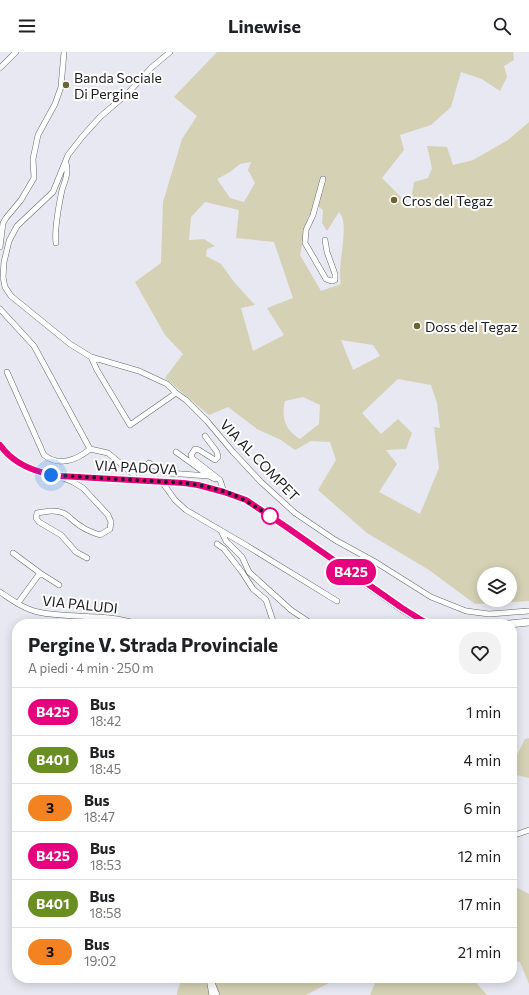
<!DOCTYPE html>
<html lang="it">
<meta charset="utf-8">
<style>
:root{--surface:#fff;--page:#f2f2f2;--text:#202124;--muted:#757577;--line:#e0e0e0}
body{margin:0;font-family:Commissioner,sans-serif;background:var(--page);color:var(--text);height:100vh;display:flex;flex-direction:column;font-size:15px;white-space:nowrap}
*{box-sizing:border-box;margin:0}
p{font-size:13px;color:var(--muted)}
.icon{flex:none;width:22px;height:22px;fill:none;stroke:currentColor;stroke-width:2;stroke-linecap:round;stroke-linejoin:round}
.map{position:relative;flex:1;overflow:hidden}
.panel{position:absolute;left:12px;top:567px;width:505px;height:364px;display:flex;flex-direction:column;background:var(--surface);border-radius:16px;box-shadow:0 2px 10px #0003}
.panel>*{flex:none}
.badge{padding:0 8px;border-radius:13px;font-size:14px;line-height:26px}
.controls{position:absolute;left:477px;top:515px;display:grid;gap:8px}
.controls a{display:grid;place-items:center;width:40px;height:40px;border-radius:50%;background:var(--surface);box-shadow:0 2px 10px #0003;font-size:20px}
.you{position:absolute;width:20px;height:20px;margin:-10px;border:3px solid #fff;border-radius:50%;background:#1a73e8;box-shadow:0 0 0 6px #1a73e833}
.map>.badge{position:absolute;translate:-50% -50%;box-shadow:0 0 0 2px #fff}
.round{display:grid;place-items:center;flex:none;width:42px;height:42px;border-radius:16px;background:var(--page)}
.summary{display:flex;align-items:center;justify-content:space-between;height:68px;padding:0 16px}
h1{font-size:19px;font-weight:700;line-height:30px}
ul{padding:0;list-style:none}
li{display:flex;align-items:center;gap:12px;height:48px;padding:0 16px;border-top:1px solid var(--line)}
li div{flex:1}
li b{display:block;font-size:15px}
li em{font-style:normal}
li .badge{min-width:44px;font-weight:700;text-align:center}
header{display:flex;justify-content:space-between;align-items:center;height:52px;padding:0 16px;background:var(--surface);font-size:18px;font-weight:700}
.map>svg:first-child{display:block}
.green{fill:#d5d1b5;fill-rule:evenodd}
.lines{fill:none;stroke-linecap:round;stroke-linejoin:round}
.street-casing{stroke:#66686f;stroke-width:6}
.secondary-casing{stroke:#66686f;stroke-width:8}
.street{stroke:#fff;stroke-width:5}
.secondary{stroke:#fff;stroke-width:7}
.line-casing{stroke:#fff;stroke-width:9}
.line{stroke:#e6007e;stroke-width:6}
.walk{stroke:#1d1d21;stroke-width:4;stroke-dasharray:0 7.2}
.poi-dot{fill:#6d6431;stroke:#fff;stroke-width:1.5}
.stop-dot{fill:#fff;stroke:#e6007e;stroke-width:2}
.labels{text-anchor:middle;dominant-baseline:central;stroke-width:4;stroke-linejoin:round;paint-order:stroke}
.poi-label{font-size:14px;fill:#1d1d21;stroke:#fff;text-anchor:start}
.street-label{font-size:14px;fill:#1d1d21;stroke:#fff}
</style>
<header><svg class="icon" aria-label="menu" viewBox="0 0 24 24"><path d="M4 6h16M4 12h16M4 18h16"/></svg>Linewise<svg class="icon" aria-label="search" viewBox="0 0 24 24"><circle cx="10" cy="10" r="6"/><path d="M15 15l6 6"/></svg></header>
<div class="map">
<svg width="529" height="943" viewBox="0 0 529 943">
<rect width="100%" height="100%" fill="#e7e8f1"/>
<path class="green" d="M217 0H513L514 8 504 14 507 25 500 39 482 27 461 20 451 55 431 73 400 83 404 98 382 126 410 154 414 130 428 126 432 116 427 94 447 95 453 113 473 108 508 88 529 70V549L475 552 429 518 367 481 318 438 336 408 330 390 311 389 295 398 281 388 257 377 228 355 209 363 165 326 183 302 165 283 135 230 161 211 163 150 182 87 197 64 174 45ZM251 110 248 118 255 131 244 150 230 146 217 127 230 120 240 112ZM205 150 239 158 236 186 274 190 293 246 267 256 284 283 253 299 241 256 255 253 234 230 221 212 206 204 207 197 215 194 204 187 189 188 191 165ZM318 154 323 158 322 171 327 179 339 160C351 172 336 214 341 232L321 239 300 203 308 165ZM341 288 373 293 380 304 353 318ZM398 327 431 333 437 351 440 376 434 375 439 416 420 462 379 440 397 412 386 398 406 397 412 381 398 367 381 382 362 361ZM303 345 320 353 319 372 300 387C285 378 281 366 285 349ZM484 522H510V548H484Z
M529 686V726L512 722V713L525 687Z
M512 833 529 842V932L520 910 512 909Z
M182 926H334L327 932 306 943H177V940Z
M377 926H472L487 943H370Z"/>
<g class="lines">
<defs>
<path id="street" d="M170 0 151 16 128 41 100 65 82 85 68 103 53 140 17 174 9 189 4 210 3 225 5 235 11 244 70 292 91 305 139 319 167 332 176 341 186 348 207 369 233 400 261 430 295 461 335 488 377 511 431 545 466 559 489 562 529 559
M0 16 16 0
M323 127 313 163 306 178 305 191 326 227 331 229 335 228V222L327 200 325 188
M56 191C54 176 59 153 62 138 65 129 69 120 66 111
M0 195 3 171 6 166 21 148 34 126 33 107 38 83 55 52 61 35 64 0
M0 257 34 294 90 397C77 408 59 415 44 403L7 320
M91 305 97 318 130 373 176 341
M205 384 217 400 218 405 215 408 199 398 195 397 191 403 192 406 220 428 224 440
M90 397 108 401 133 422 135 429
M176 400 208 423
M149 411 168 421 209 424 215 427
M63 426 73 430 83 436 108 463 111 470 110 477 100 483C94 481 88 479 82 475 69 468 68 458 50 459 45 460 42 460 37 461L36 466 39 470 61 483 76 500 87 506
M162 430 175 448 186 458 244 492 337 549
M221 479 226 489 242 505 249 520 291 558 312 572
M217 492 224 497 242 520 253 537 266 548 274 572
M13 501 40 521 59 533
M0 540C12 548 24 557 38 560 70 567 106 561 137 572
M18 551 40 521
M512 784 529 778
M210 926 217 943
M209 927 212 943"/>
<path id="secondary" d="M0 393C14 413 37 421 60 424L184 431 198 433 224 440 246 448 285 474 402 557 423 569 431 572
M509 572 529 570"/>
</defs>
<use href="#street" class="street-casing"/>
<use href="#secondary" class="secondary-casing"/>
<use href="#street" class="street"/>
<use href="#secondary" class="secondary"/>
</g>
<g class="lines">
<defs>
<path id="line" d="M0 393C14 413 37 421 60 424L184 431 198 433 224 440 246 448 285 474 402 556 423 569 431 572"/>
</defs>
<use href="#line" class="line-casing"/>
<use href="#line" class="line"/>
<path class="walk" d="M51 423 184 431C205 434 227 438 246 449 255 454 264 460 272 466L270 464"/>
</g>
<g class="poi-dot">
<circle cx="66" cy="33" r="4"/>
<circle cx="394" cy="148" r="4"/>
<circle cx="417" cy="274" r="4"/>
</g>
<circle class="stop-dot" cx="270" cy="464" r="8"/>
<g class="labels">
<g class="poi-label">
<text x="74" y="25">Banda Sociale<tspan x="74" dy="16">Di Pergine</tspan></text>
<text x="402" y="148">Cros del Tegaz</text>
<text x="425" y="274">Doss del Tegaz</text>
</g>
<g class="street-label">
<text transform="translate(260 408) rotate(46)">VIA AL COMPET</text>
<text transform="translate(136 415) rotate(3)">VIA PADOVA</text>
<text transform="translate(80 552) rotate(6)">VIA PALUDI</text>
</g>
</g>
</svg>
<div class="controls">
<a><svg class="icon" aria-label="layers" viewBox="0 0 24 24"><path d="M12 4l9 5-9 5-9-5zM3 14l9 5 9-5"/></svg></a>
</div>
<div class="you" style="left:51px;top:423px"></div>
<b class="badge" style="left:351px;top:520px;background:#e6007e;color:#fff">B425</b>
<section class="panel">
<div class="summary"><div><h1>Pergine V. Strada Provinciale</h1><p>A piedi · 4 min · 250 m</p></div><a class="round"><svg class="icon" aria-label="heart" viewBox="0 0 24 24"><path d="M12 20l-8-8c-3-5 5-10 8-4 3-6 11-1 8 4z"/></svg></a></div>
<ul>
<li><span class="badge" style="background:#e6007e;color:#fff">B425</span><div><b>Bus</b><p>18:42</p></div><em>1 min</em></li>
<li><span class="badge" style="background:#6b8e23;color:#fff">B401</span><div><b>Bus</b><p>18:45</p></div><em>4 min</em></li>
<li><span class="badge" style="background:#f58220;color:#111">3</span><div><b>Bus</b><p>18:47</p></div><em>6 min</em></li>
<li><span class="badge" style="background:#e6007e;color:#fff">B425</span><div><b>Bus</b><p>18:53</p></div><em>12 min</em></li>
<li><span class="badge" style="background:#6b8e23;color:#fff">B401</span><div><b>Bus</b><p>18:58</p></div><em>17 min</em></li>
<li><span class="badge" style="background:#f58220;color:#111">3</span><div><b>Bus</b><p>19:02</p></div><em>21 min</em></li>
</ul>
</section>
</div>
